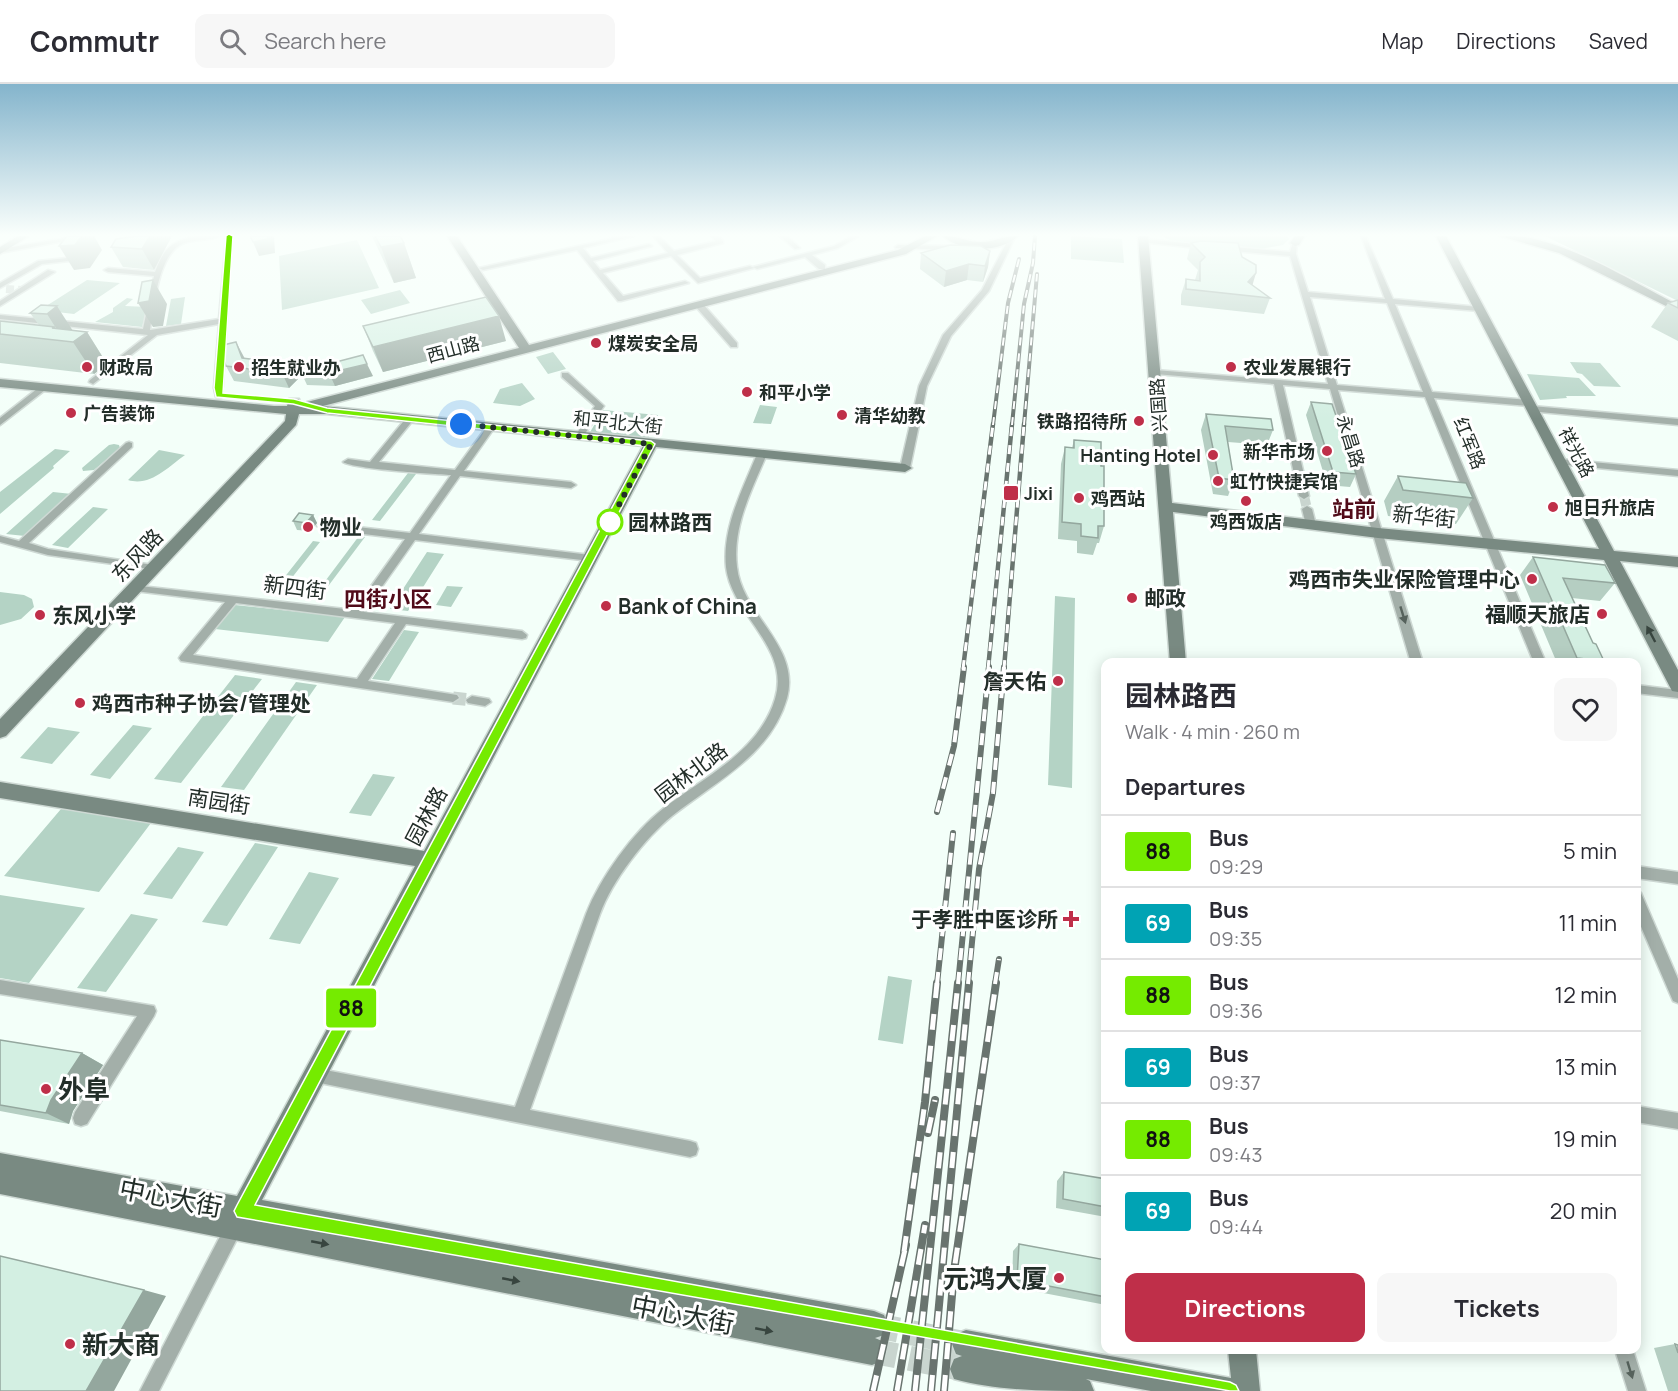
<!DOCTYPE html>
<meta charset="utf-8">
<style>
:root{--surface:#fff;--page:#f7f7f7;--text:#2b2b33;--muted:#7c7c81;--line:#e1e1e2;--accent:#bf2f49}
body{margin:0;font-family:Manrope,"Noto Sans SC",sans-serif;background:var(--page);color:var(--text);height:100vh;display:flex;flex-direction:column;font-size:22px;white-space:nowrap}
*{box-sizing:border-box;margin:0}
p{font-size:20px;color:var(--muted)}
.icon{flex:none;width:33px;height:33px;fill:none;stroke:currentColor;stroke-width:2;stroke-linecap:round;stroke-linejoin:round}
.map{position:relative;flex:1;overflow:hidden}
.side{position:absolute;left:1101px;top:574px;width:540px;height:696px;display:flex;flex-direction:column;background:var(--surface);border-radius:12px;box-shadow:0 3px 15px #0003}
.side>*{flex:none}
.badge{padding:0 12px;border-radius:4px;font-size:21px;line-height:39px}
.you{position:absolute;width:30px;height:30px;margin:-15px;border:4px solid #fff;border-radius:50%;background:#1a73e8;box-shadow:0 0 0 9px #1a73e833}
.map>.badge{position:absolute;translate:-50% -50%;box-shadow:0 0 0 3px #fff}
h2{padding:0 24px;font-size:22px;line-height:54px}
.round{display:grid;place-items:center;flex:none;width:63px;height:63px;border-radius:12px;background:var(--page)}
.overview{display:flex;align-items:center;justify-content:space-between;height:102px;padding:0 24px}
h1{font-size:28px;font-weight:700;line-height:45px}
.button{display:flex;gap:12px;margin-top:auto;padding:12px 24px}
.button a{flex:1;height:69px;border-radius:12px;background:var(--accent);color:#fff;font-size:24px;font-weight:700;line-height:69px;text-align:center}
.button a+a{background:var(--page);color:var(--text)}
ul{padding:0;list-style:none}
li{display:flex;align-items:center;gap:18px;height:72px;padding:0 24px;border-top:2px solid var(--line)}
li div{flex:1}
li b{display:block;font-size:22px}
li em{font-style:normal}
li .badge{min-width:66px;font-weight:700;text-align:center}
header{display:flex;align-items:center;gap:36px;box-sizing:border-box;height:84px;padding:0 30px;background:var(--surface);border-bottom:2px solid var(--line)}
header strong{font-size:28px}
nav{display:flex;gap:33px;margin-inline-start:auto;font-size:21px}
.search{width:420px;height:54px;background:var(--page);display:flex;align-items:center;gap:15px;box-sizing:border-box;padding:0 21px;border-radius:12px;color:var(--muted);font-size:22px}
.map>svg:first-child{display:block}
.green{fill:#b4d3c5}
.lines{fill:none;stroke-linecap:round;stroke-linejoin:round}
.street-tunnel-far2{stroke:#c9d5cf;stroke-width:8;stroke-dasharray:8 4;stroke-linecap:butt}
.street-tunnel-far1{stroke:#c9d5cf;stroke-width:10;stroke-dasharray:10 5;stroke-linecap:butt}
.street-tunnel{stroke:#c9d5cf;stroke-width:13;stroke-dasharray:13 7;stroke-linecap:butt}
.secondary-tunnel{stroke:#c9d5cf;stroke-width:25;stroke-dasharray:25 13;stroke-linecap:butt}
.street-casing{stroke:#ced9d4;stroke-width:3}
.secondary-casing{stroke:#ced9d4;stroke-width:3}
.street{fill:#a3afa9;fill-rule:evenodd}
.secondary{fill:#798a82;fill-rule:evenodd}
.rail-far3-casing{stroke:#69746f;stroke-width:4}
.rail-far2-casing{stroke:#69746f;stroke-width:4.5}
.rail-far1-casing{stroke:#69746f;stroke-width:6}
.rail-casing{stroke:#69746f;stroke-width:8}
.rail-far3{stroke:#fff;stroke-width:2;stroke-dasharray:8;stroke-linecap:butt}
.rail-far2{stroke:#fff;stroke-width:3;stroke-dasharray:9;stroke-linecap:butt}
.rail-far1{stroke:#fff;stroke-width:4;stroke-dasharray:12;stroke-linecap:butt}
.rail{stroke:#fff;stroke-width:5;stroke-dasharray:16;stroke-linecap:butt}
.wall{fill:#b5cec2}
.shaded-wall{fill:#94a79e}
.building{fill:#d3efe2;stroke:#94a79e;stroke-width:1.5}
.oneway{fill:#56625c}
.oneway2{fill:#38453f}
.line{fill:#75eb00;stroke:#fff;stroke-width:1.5}
.walk{stroke:#232e29;stroke-width:6;stroke-dasharray:0 10.8}
.poi-dot{fill:#bf2f49;stroke:#fff;stroke-width:2}
.stop-dot{fill:#fff;stroke:#75eb00;stroke-width:3}
.labels{text-anchor:middle;dominant-baseline:central;stroke-width:6;stroke-linejoin:round;paint-order:stroke}
.far-poi-label{font-size:18px;font-weight:bold;fill:#232e29;stroke:#fff;text-anchor:start}
.far-street-label{font-size:18px;fill:#232e29;stroke:#fff}
.street-label{font-size:21px;fill:#232e29;stroke:#fff}
.stop-label{font-size:21px;font-weight:bold;fill:#232e29;stroke:#fff;text-anchor:start}
.poi-label{font-size:21px;font-weight:bold;fill:#232e29;stroke:#fff;text-anchor:start}
.neighbourhood-label{font-size:22px;font-weight:bold;fill:#510b19;stroke:#fff}
.near-poi-label{font-size:26px;font-weight:bold;fill:#232e29;stroke:#fff;text-anchor:start}
.near-street-label{font-size:26px;fill:#232e29;stroke:#fff}
</style>
<header>
<strong>Commutr</strong>
<div class="search"><svg class="icon" aria-label="search" viewBox="0 0 24 24"><circle cx="10" cy="10" r="6"/><path d="M15 15l6 6"/></svg>Search here</div>
<nav><a>Map</a><a>Directions</a><a>Saved</a></nav>
</header>
<div class="map">
<svg width="1678" height="1307" viewBox="0 0 1678 1307">
<rect width="100%" height="100%" fill="#f3fff9"/>
<path class="green" d="M1071 152 1122 155 1124 179 1071 175Z
M1163 152H1287L1289 155 1283 161 1260 165 1173 158Z
M1545 152H1678V217Z
M357 156 379 204 282 226 279 172Z
M87 196 120 199 74 230 40 226Z
M400 206 410 219 371 230 361 216Z
M185 213 181 240 166 242 171 215Z
M127 214 133 215 125 222 148 223 142 243 95 238 113 228V224Z
M553 268 566 285 548 290 536 273Z
M1570 278 1600 279 1621 303 1594 302 1582 290 1577 289Z
M1527 290 1579 294 1596 312H1566L1567 314 1540 316Z
M522 299 535 315 520 322 493 319 500 305Z
M760 321 777 323 771 340 753 339Z
M603 326 658 331 648 355 589 350Z
M114 360 119 361 120 364 94 386 83 387 82 384 109 361Z
M55 365 70 367 53 382 54 384 0 430V408Z
M159 366 185 371C168 383 150 403 128 396Z
M408 389 416 390 380 437 372 436Z
M53 408 72 410 25 452 6 450Z
M93 423 108 425 68 464 52 461Z
M359 452 365 453 323 509 317 508Z
M313 457 320 458 283 505 276 504Z
M427 468 444 470 408 527 390 525Z
M447 502 463 503 451 523 436 521Z
M0 508 24 511 32 515 34 523 21 535 0 541Z
M1055 512 1075 514 1072 704 1048 701Z
M235 521 345 533 328 558 215 545Z
M404 546 419 548 389 597 372 595Z
M235 591 262 595 181 699 154 695Z
M296 598 317 601 244 706 221 703Z
M133 641 152 644 110 695 90 691Z
M48 643 80 648 52 680 20 674Z
M373 690 395 693 371 732 349 729Z
M61 725 151 739 99 808 4 792Z
M255 759 278 763 227 842 202 838Z
M178 763 204 768 172 815 143 810Z
M309 788 339 794 300 860 269 855Z
M0 811 85 824 29 899 0 894Z
M131 830 158 835 106 908 77 904Z
M888 892 912 896 903 960 878 956Z"/>
<g class="lines">
<path class="street-tunnel-far2" d="M6 205 21 206"/>
<path class="street-tunnel-far1" d="M1304 412 1307 425"/>
<path class="street-tunnel" d="M453 614 472 616"/>
<path class="secondary-tunnel" d="M874 1241 966 1260
M872 1267 964 1285"/>
<defs>
<path id="street" d="M78 152H91L0 169V165Z
M199 152H220C210 157 196 155 184 159 158 169 154 222 150 246L219 235 226 152H232L222 313H216L214 304 219 240 157 251 93 300 89 298 90 296 148 251 0 235V231L143 245 154 192 108 188 104 186 108 184 155 188C164 163 173 156 199 152Z
M623 152H634L583 164 591 174 649 160 652 162 593 177 600 186 668 169 653 152H659L674 167 716 157 711 152H718L723 157V159L677 171 700 194 750 182 754 184 698 199 671 172 603 189 623 212 685 197 689 199 621 217H618L577 166 483 186 479 184Z
M780 152H787L800 164 795 165Z
M852 152H859L838 164 812 171 825 181V185H819L805 173 757 185 753 183 834 162Z
M1010 152 1015 153 989 207 951 252 927 302 910 384 905 387 902 386 900 384 919 302 943 251 982 206Z
M1361 152 1366 153 1393 215 1479 223 1483 225 1479 227 1395 220 1432 308 1529 316 1533 319 1529 322 1434 314 1546 579H1534L1425 313 1338 306 1423 579H1411L1330 305 1283 301 1309 412 1304 415 1299 412 1274 300 1155 290 1151 288 1155 286 1328 300 1290 172 1223 166 1220 164 1223 162 1290 168 1293 158H1297L1296 170 1308 208 1385 215ZM1310 213 1387 219 1423 308 1337 301Z
M1143 155 1206 161 1209 163 1206 165 1141 158V156Z
M898 161 954 162 957 164 954 166 896 164 895 163Z
M67 174 71 176 69 177 42 180 0 204V199L38 177Z
M48 186 55 188 0 222V217Z
M696 219H702L737 259V263H731L696 223Z
M562 289H568L604 322 582 354H576L575 352 595 322 562 293Z
M42 301 49 303 0 341V334Z
M1532 322 1678 335V341L1529 327 1528 325Z
M410 332 414 335 379 378 455 386 488 341 491 340 495 343 464 387 571 398 576 401 571 404 460 392 419 450 590 471 595 474 590 477 415 456 364 528 522 547 527 551 526 554 522 555 406 540 368 597 457 611 459 614 453 618 181 577 179 574 181 571 225 518 135 507 130 503 131 501 354 526 405 455 322 445 317 442 322 439 410 449 451 391C433 390 354 385 343 378L348 375 370 378 407 333ZM236 519 395 539 357 595 193 571Z
M129 358 132 359V363L29 459 48 465 153 481 158 484 157 486 48 471 0 458V452L19 457 126 359Z
M762 367 767 370C752 405 732 443 737 483 742 531 801 562 787 614 771 671 715 698 672 732 645 754 612 797 600 830L530 1026 690 1057 696 1059 698 1065 696 1071 690 1073 310 997 307 992 310 987 315 984 515 1023 586 830C600 794 633 748 664 724 704 693 759 668 775 615 791 563 732 532 726 483 722 443 743 405 757 370Z
M1560 375 1678 386V392L1557 380V376Z
M1307 422 1312 425 1316 441 1314 443 1311 444 1306 441 1302 425Z
M1636 601 1678 606V614L1636 609Z
M472 612 489 615 491 618 485 622 468 619 466 616Z
M1636 782 1678 788V800L1636 794Z
M1636 807 1641 809 1678 895V919L1673 917 1636 831Z
M0 896 154 922 156 927 154 932 87 1040 81 1042 75 1040 73 1034 75 1028 137 932 0 910Z
M1636 1022 1678 1029V1045L1636 1038Z
M234 1134 240 1137 243 1143 240 1149 159 1307H140L228 1137Z
M1615 1266H1633L1646 1307H1628Z"/>
<path id="secondary" d="M18 152H29L0 170V163Z
M447 152H457L529 261 898 166 925 152H937L906 170 323 322 905 380 912 384 905 388 656 363 262 1116 874 1227 884 1231 888 1241 884 1251 875 1254 882 1257 886 1267 882 1277 872 1281 0 1110V1069L237 1112 415 782 0 714V698L424 767 643 362 327 330H299L296 341 6 652 0 654V635L285 337 286 330 0 303V295L274 322H287L289 315H299L300 322H306L307 318 519 264Z
M943 152C956 151 967 158 981 158 994 158 1005 151 1018 152 1001 169 961 169 943 152Z
M1138 152H1148L1172 419 1378 444 1599 465 1436 152H1446L1614 467 1678 473V483L1620 477 1678 586V608L1672 607 1604 476 1378 454 1173 428 1186 579H1170Z
M1295 152H1305L1299 161 1295 162 1290 159Z
M1500 152C1553 147 1631 197 1678 221V228L1559 169Z
M966 1246 1231 1294 1228 1266H1256L1260 1307H1151L1086 1295 1090 1297 1094 1307C1048 1307 997 1307 954 1295L950 1285 954 1275 962 1272 956 1270 952 1260 956 1250Z"/>
</defs>
<use href="#street" class="street-casing"/>
<use href="#secondary" class="secondary-casing"/>
<use href="#street" class="street"/>
<use href="#secondary" class="secondary"/>
<defs>
<path id="rail-far3" d="M993 341 1008 219 1019 175
M1012 341 1024 220 1033 179 1035 152
M1024 341 1037 190"/>
<path id="rail-far2" d="M963 585 993 340
M988 585 1012 340
M1004 585 1024 340"/>
<path id="rail-far1" d="M937 728 954 662 964 583
M937 900 953 749
M958 900 989 583
M968 900 979 785 993 709 1004 583
M995 900 999 875"/>
<path id="rail" d="M928 1049 935 1016
M904 1168 925 1018 937 899
M873 1307 906 1161
M897 1307 925 1141
M915 1307 958 899
M931 1307 969 899
M944 1307 954 1187 996 899"/>
</defs>
<use href="#rail-far3" class="rail-far3-casing"/>
<use href="#rail-far2" class="rail-far2-casing"/>
<use href="#rail-far1" class="rail-far1-casing"/>
<use href="#rail" class="rail-casing"/>
<use href="#rail-far3" class="rail-far3"/>
<use href="#rail-far2" class="rail-far2"/>
<use href="#rail-far1" class="rail-far1"/>
<use href="#rail" class="rail"/>
</g>
<path class="wall" d="M137 152 154 186 123 183 111 163Z
M372 152H400L404 159 416 194 394 199Z
M1191 159 1242 173 1252 202 1270 214 1264 230 1181 221V211L1186 195 1195 196 1198 186 1187 175Z
M990 167 988 183 983 198 967 196 944 203 920 185 921 169Z
M1678 216V257L1651 243 1668 219Z
M41 221 73 247 87 248 107 280 94 290 0 279V250L39 241 30 229Z
M363 242 506 257 383 288 373 267Z
M245 275 291 280 298 295 289 304 234 297 226 282Z
M310 277 373 292 335 302 307 301 301 288Z
M1311 318 1356 390 1350 403 1327 401 1306 331Z
M1206 330 1273 346 1267 361 1228 358 1234 396 1228 412 1213 410 1201 346Z
M1074 356 1101 382 1104 442 1099 459H1097L1093 471 1077 469V457L1058 455 1061 380 1065 363 1072 364Z
M1398 392 1473 414 1456 440 1388 432 1384 417Z
M313 431 317 439 311 447 297 446 293 437Z
M1533 473 1615 499 1600 517 1572 514 1593 559 1604 577 1602 579H1557L1520 491Z
M0 956 82 969 103 981 73 1027 69 1040 0 1027Z
M1064 1088 1106 1095V1133L1056 1124 1057 1097Z
M1019 1160 1106 1176V1221L1012 1203 1013 1167Z
M1675 1260 1678 1261V1307H1668L1654 1264Z"/>
<path class="shaded-wall" d="M82 152H94L102 166 90 184 74 186 59 162Z
M150 152H172L154 186 142 165Z
M268 152H274L275 169 259 172 253 158Z
M404 159 416 194 394 199 381 163Z
M990 167 988 183 983 198 985 182Z
M969 180 967 196 944 203 946 187Z
M1256 189 1251 206 1248 198Z
M153 196 167 220 163 242 153 243 138 219Z
M57 222 73 247 63 255 47 230Z
M499 232 506 257 383 288 373 263Z
M87 248 107 280 94 290 73 258Z
M236 258 244 273 248 285 242 274Z
M291 280 298 295 289 304 282 289Z
M367 280 373 292 335 302 329 289Z
M313 431 317 439 311 447 306 439Z
M82 969 103 981 73 1027 69 1040 46 1029 51 1016Z
M144 1206 166 1212 114 1307H86Z"/>
<path class="building" d="M67 152H82L75 161 59 162Z
M137 152H150L142 165 111 163 116 155Z
M250 152H268V155L253 158Z
M375 152H400L404 159 381 163Z
M1201 157 1238 159 1242 173 1256 181V189L1248 198 1270 214 1186 205V195L1200 197V178L1205 173 1191 159Z
M950 161 981 162 990 167 985 182 969 180 946 187 921 169Z
M153 196 149 217 138 219 142 198Z
M486 213 499 232 373 263 363 242Z
M1678 216V224L1668 219Z
M41 221 57 222 47 230 30 229Z
M0 237 55 243 52 244 87 248 73 258 0 250Z
M236 258 242 274 291 280 282 289 226 282 219 262Z
M363 271 367 280 329 289 301 288 310 277 336 278Z
M1311 318 1332 320 1356 390 1333 388Z
M1206 330 1271 335 1273 346 1225 342 1234 396 1219 394Z
M1074 356 1101 358V382H1104V442H1098V454L1081 452V440L1062 438 1065 363 1074 364Z
M1398 392 1466 399 1473 414 1403 406Z
M299 429 313 431 306 439 293 437Z
M1533 473 1605 481 1615 499 1563 494 1593 559 1596 560 1604 577 1577 574Z
M0 956 82 969 51 1016 46 1029 0 1021Z
M1064 1088 1106 1095V1123L1063 1115Z
M1019 1160 1106 1176V1213L1017 1196Z
M0 1172 144 1206 86 1307H0Z
M1675 1260 1678 1261V1269Z"/>
<defs><path id="oneway-solid" d="M-6-.8H1V-3.2L6.5 0L1 3.2V.8H-6Z" transform="scale(1.5)"/></defs>
<g class="oneway">
<use href="#oneway-solid" transform="translate(1403 531) rotate(73)"/>
<use href="#oneway-solid" transform="translate(1630 1286) rotate(73)"/>
</g>
<g class="oneway2">
<use href="#oneway-solid" transform="translate(1651 550) rotate(-118)"/>
<use href="#oneway-solid" transform="translate(320 1159) rotate(11)"/>
<use href="#oneway-solid" transform="translate(511 1196) rotate(11)"/>
<use href="#oneway-solid" transform="translate(764 1246) rotate(11)"/>
</g>
<linearGradient id="sky" x2="0" y2="1"><stop stop-color="#84b4cc"/><stop offset="0.45" stop-color="#fafffc"/><stop offset="1" stop-color="#fafffc" stop-opacity="0"/></linearGradient>
<rect width="1678" height="335" fill="url(#sky)"/>
<path class="line" d="M229 150 233 152 223 309 294 315 327 324 651 357 655 360 255 1121 1230 1298 1236 1301 1239 1307H1230L237 1133 234 1127 237 1121 645 362 327 329 293 320 216 313 214 304 226 152Z"/>
<g class="lines">
<path class="walk" d="M461 340 651 360 610 438"/>
</g>
<g class="poi-dot">
<circle cx="596" cy="259" r="6"/>
<circle cx="87" cy="283" r="6"/>
<circle cx="239" cy="283" r="6"/>
<circle cx="1231" cy="283" r="6"/>
<circle cx="747" cy="308" r="6"/>
<circle cx="71" cy="329" r="6"/>
<circle cx="842" cy="331" r="6"/>
<circle cx="1139" cy="337" r="6"/>
<circle cx="1327" cy="367" r="6"/>
<circle cx="1213" cy="371" r="6"/>
<circle cx="1218" cy="397" r="6"/>
<rect x="1003" y="401" width="16" height="16" rx="3"/>
<circle cx="1079" cy="414" r="6"/>
<circle cx="1246" cy="417" r="6"/>
<circle cx="1553" cy="423" r="6"/>
<circle cx="308" cy="443" r="6"/>
<circle cx="1532" cy="495" r="6"/>
<circle cx="1132" cy="514" r="6"/>
<circle cx="606" cy="522" r="6"/>
<circle cx="1602" cy="530" r="6"/>
<circle cx="40" cy="531" r="6"/>
<circle cx="1058" cy="597" r="6"/>
<circle cx="80" cy="619" r="6"/>
<path d="M1068 826h6v6h6v6h-6v6h-6v-6h-6v-6h6z"/>
<circle cx="46" cy="1005" r="6"/>
<circle cx="1059" cy="1194" r="6"/>
<circle cx="70" cy="1260" r="6"/>
</g>
<circle class="stop-dot" cx="610" cy="438" r="12"/>
<g class="labels">
<g class="far-poi-label">
<text x="608" y="259">煤炭安全局</text>
<text x="99" y="283">财政局</text>
<text x="251" y="283">招生就业办</text>
<text x="1243" y="283">农业发展银行</text>
<text x="759" y="308">和平小学</text>
<text x="83" y="329">广告装饰</text>
<text x="854" y="331">清华幼教</text>
<text x="1127" y="337" text-anchor="end">铁路招待所</text>
<text x="1315" y="367" text-anchor="end">新华市场</text>
<text x="1201" y="371" text-anchor="end">Hanting Hotel</text>
<text x="1230" y="397">虹竹快捷宾馆</text>
<text x="1024" y="409">Jixi</text>
<text x="1091" y="414">鸡西站</text>
<text x="1565" y="423">旭日升旅店</text>
<text x="1246" y="437" text-anchor="middle">鸡西饭店</text>
</g>
<g class="far-street-label">
<text transform="translate(453 265) rotate(-15)">西山路</text>
<text transform="translate(1158 321) rotate(-94)">兴国路</text>
<text transform="translate(618 338) rotate(6)">和平北大街</text>
<text transform="translate(1351 357) rotate(73)">永昌路</text>
<text transform="translate(1470 359) rotate(68)">红军路</text>
<text transform="translate(1577 368) rotate(62)">祥光路</text>
</g>
<g class="street-label">
<text transform="translate(1424 432) rotate(6)">新华街</text>
<text transform="translate(137 471) rotate(-47)">东风路</text>
<text transform="translate(295 503) rotate(7)">新四街</text>
<text transform="translate(691 688) rotate(-37)">园林北路</text>
<text transform="translate(219 717) rotate(9)">南园街</text>
<text transform="translate(426 732) rotate(-62)">园林路</text>
</g>
<g class="stop-label">
<text x="628" y="438">园林路西</text>
</g>
<g class="poi-label">
<text x="320" y="443">物业</text>
<text x="1520" y="495" text-anchor="end">鸡西市失业保险管理中心</text>
<text x="1144" y="514">邮政</text>
<text x="618" y="522">Bank of China</text>
<text x="1590" y="530" text-anchor="end">福顺天旅店</text>
<text x="52" y="531">东风小学</text>
<text x="1046" y="597" text-anchor="end">詹天佑</text>
<text x="92" y="619">鸡西市种子协会/管理处</text>
<text x="1058" y="835" text-anchor="end">于孝胜中医诊所</text>
</g>
<g class="neighbourhood-label">
<text x="1354" y="425">站前</text>
<text x="388" y="515">四街小区</text>
</g>
<g class="near-poi-label">
<text x="58" y="1005">外阜</text>
<text x="1047" y="1194" text-anchor="end">元鸿大厦</text>
<text x="82" y="1260">新大商</text>
</g>
<g class="near-street-label">
<text transform="translate(171 1113) rotate(11)">中心大街</text>
<text transform="translate(683 1230) rotate(11)">中心大街</text>
</g>
</g>
</svg>
<div class="you" style="left:461px;top:340px"></div>
<b class="badge" style="left:351px;top:924px;background:#75eb00;color:#111">88</b>
<section class="side">
<div class="overview"><div><h1>园林路西</h1><p>Walk · 4 min · 260 m</p></div><a class="round"><svg class="icon" aria-label="heart" viewBox="0 0 24 24"><path d="M12 20l-8-8c-3-5 5-10 8-4 3-6 11-1 8 4z"/></svg></a></div>
<h2>Departures</h2>
<ul>
<li><span class="badge" style="background:#75eb00;color:#111">88</span><div><b>Bus</b><p>09:29</p></div><em>5 min</em></li>
<li><span class="badge" style="background:#00a3b4;color:#fff">69</span><div><b>Bus</b><p>09:35</p></div><em>11 min</em></li>
<li><span class="badge" style="background:#75eb00;color:#111">88</span><div><b>Bus</b><p>09:36</p></div><em>12 min</em></li>
<li><span class="badge" style="background:#00a3b4;color:#fff">69</span><div><b>Bus</b><p>09:37</p></div><em>13 min</em></li>
<li><span class="badge" style="background:#75eb00;color:#111">88</span><div><b>Bus</b><p>09:43</p></div><em>19 min</em></li>
<li><span class="badge" style="background:#00a3b4;color:#fff">69</span><div><b>Bus</b><p>09:44</p></div><em>20 min</em></li>
</ul>
<div class="button"><a>Directions</a><a>Tickets</a></div>
</section>
</div>
